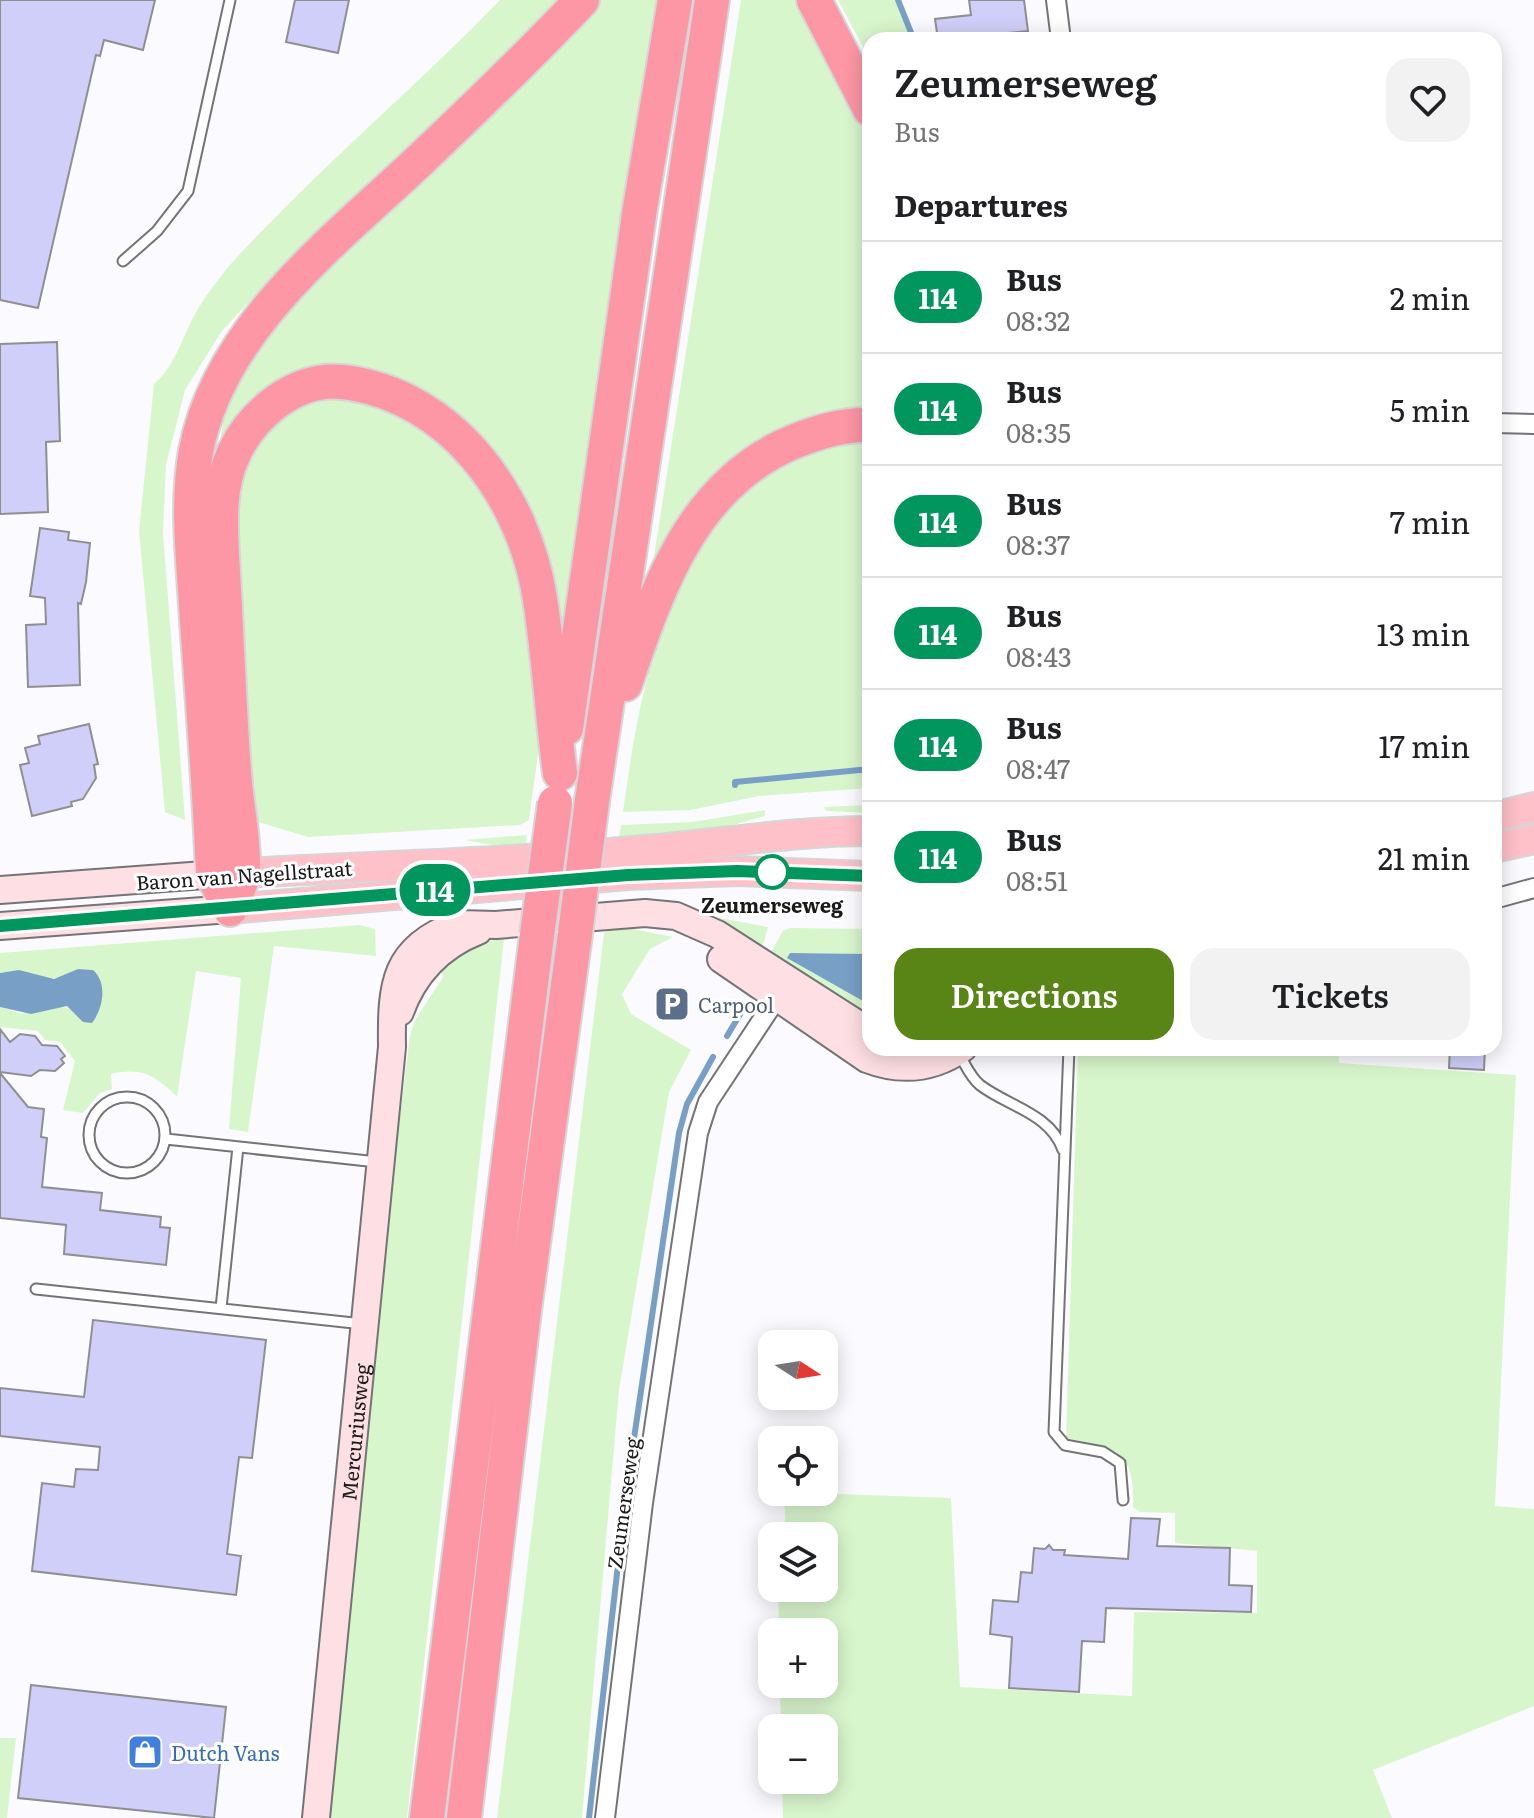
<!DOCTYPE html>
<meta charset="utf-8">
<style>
:root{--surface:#fff;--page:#f2f2f2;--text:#202124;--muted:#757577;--line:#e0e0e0;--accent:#588515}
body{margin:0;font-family:Literata,serif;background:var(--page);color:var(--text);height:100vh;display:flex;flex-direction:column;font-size:30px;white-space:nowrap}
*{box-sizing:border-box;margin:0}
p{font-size:26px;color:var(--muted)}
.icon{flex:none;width:44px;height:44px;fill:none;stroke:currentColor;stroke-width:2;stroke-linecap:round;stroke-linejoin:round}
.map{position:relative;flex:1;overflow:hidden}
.sheet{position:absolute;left:862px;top:32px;width:640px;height:1024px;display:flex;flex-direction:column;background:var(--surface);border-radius:24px;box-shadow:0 4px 20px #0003}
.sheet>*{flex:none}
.badge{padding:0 16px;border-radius:26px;font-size:28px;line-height:52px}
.needle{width:52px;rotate:102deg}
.tools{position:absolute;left:758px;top:1330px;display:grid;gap:16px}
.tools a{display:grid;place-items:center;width:80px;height:80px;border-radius:16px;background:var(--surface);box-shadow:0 4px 20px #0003;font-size:40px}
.map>.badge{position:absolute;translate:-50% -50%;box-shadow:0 0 0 4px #fff}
h2{padding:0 32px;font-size:30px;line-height:72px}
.round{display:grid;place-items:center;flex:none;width:84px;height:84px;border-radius:24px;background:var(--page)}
.headline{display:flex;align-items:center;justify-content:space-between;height:136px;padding:0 32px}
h1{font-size:38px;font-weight:600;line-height:60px}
.cta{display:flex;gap:16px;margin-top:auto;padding:16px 32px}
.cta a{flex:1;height:92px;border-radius:24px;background:var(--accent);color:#fff;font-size:32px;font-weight:600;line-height:92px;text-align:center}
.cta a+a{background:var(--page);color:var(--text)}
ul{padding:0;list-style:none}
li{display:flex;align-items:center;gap:24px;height:112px;padding:0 32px;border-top:2px solid var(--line)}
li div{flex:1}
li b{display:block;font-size:30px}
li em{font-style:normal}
li .badge{min-width:88px;font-weight:700;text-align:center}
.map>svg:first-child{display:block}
.green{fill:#d8f6cc}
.water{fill:#78a0c7}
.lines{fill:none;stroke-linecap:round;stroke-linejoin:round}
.stream{stroke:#78a0c7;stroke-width:6}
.building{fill:#d0cff9;stroke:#8f8f92;stroke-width:2}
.lane-casing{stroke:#747477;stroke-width:13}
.street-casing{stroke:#747477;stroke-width:22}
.secondary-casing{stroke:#747477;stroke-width:30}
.primary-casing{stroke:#d6d6d6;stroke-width:32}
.highway-casing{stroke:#d6d6d6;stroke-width:38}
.lane{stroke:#fff;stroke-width:9}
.street{stroke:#fff;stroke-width:18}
.secondary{stroke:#fee0e4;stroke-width:26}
.primary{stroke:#fec0c9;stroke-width:28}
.highway{stroke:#fd96a5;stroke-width:34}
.highway-bridge-casing{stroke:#d6d6d6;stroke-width:38;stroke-linecap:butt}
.highway-bridge{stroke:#fd96a5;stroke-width:34}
.line-casing{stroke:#fff;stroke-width:18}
.line{stroke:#00965e;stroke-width:12}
.stop-dot{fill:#fff;stroke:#00965e;stroke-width:4}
.labels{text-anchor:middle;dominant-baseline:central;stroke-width:6;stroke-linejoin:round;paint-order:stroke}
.street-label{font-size:20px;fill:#1a1a1b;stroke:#fff}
.stop-label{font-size:20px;font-weight:bold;fill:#1a1a1b;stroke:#fff}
.service-label{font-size:20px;fill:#4e5e75;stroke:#fff;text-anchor:start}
.shop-label{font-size:20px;fill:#366cbe;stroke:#fff;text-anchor:start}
</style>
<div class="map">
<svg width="1534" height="1818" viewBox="0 0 1534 1818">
<rect width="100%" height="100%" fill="#fbfbff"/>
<path class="green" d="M500 0H560L522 43 333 217 261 289 222 331 185 390 166 465 163 532 185 820 165 812 139 531 154 384C175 366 181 340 194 316 203 299 217 281 229 266 314 172 412 91 500 0Z
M594 0H661L562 631 549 575 470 429 331 372 215 472 227 398 273 320Z
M741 0H806L870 117V412L775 437 649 588Z
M838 0H898L917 40H870V60Z
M340 397C361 401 385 404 404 415 495 470 538 590 542 693 543 734 534 779 529 820L520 825 308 837 258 822 252 807 234 518 243 467 263 434 294 409Z
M870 437V788L759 796 691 810 623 812C639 696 660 573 750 489 771 469 799 449 827 442 841 438 856 439 870 437Z
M870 805V813L826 811 824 807Z
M765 810V816L687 838 618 843 621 825 692 822Z
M527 835 525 851 465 840Z
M693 913 768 927 764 942 755 954Z
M360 925 375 929 376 956 274 946 248 1132 229 1129 241 978 196 971 177 1097C156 1075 140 1067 111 1074L112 1089 100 1093 83 1113 63 1110 75 1061 60 1042 45 1040 38 1031 0 1027V1007C7 1008 13 1012 19 1013 37 1015 57 1001 72 1010L93 970C76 967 66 979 50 978 31 978 20 969 0 973V953Z
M790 928 870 929V954L791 953 788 958 870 1005V1026L767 959 783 931Z
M610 929H633L673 937 650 949 622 994 631 1014 691 1050 669 1092 619 1390 582 1818H497L604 933Z
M504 939 407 1818H323L376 1312 410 1035 415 1020 443 977 440 968 472 943Z
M1078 1048H1339V1063L1516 1075 1495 1506 1534 1509V1706L1373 1770 1392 1818H783L782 1780H824V1728H781L780 1684H824V1632H779L778 1588H824V1536H786L784 1492 951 1498 960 1687 1132 1696 1134 1612 1257 1613V1551L1175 1543V1513L1140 1512 1133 1507C1135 1448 1116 1449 1066 1438Z
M0 1738H16L7 1818H0Z"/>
<path class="water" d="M790 953 870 954V1005L787 958Z
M78 969 93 970C108 983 103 1009 92 1023L83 1022 67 1006 31 1014 0 1007V973L19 970 54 979Z"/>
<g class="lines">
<path class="stream" d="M898 0 914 40
M735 785V782L870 769
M727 1036 742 1011
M589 1818 627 1486 679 1133 687 1104 713 1057"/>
</g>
<path class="building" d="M0 0H155L143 50 104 40 100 56 96 55 38 308 0 300Z
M295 0H349L338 53 286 42Z
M969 0H1024L1028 31 938 40 935 19 971 15Z
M57 342 60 441 46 442 48 512 0 514V344Z
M40 528 69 532 68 540 90 543 86 582 81 604 78 603 80 685 28 687 26 625 46 624 45 598 30 596Z
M89 724 98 764 94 765 96 778 83 799 71 802 72 806 32 816 20 765 29 763 25 748 40 744 38 736Z
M0 1029 10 1042 20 1034 35 1036 42 1045 57 1046 65 1056 61 1059 64 1063 55 1071 40 1070 31 1076 0 1072Z
M1450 1048H1485L1484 1070 1449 1068Z
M0 1073 28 1107 44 1109 41 1137 47 1138 42 1187 102 1193 100 1210 161 1217 160 1227 170 1228 166 1265 64 1254 66 1225 0 1218Z
M93 1320 266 1340 252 1458 239 1457 227 1554 241 1556 236 1595 32 1571 42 1483 74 1487 76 1469 98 1470 100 1447 0 1436V1388L84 1397Z
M1131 1518 1160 1519 1157 1546 1230 1548 1229 1585 1252 1586 1251 1612 1106 1608 1104 1642 1082 1641 1079 1692 1009 1688 1012 1637 990 1634 993 1600 1018 1602 1021 1572 1032 1573 1034 1548 1045 1549 1049 1545 1053 1550H1065L1064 1555 1128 1559Z
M31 1685 226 1707 214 1818 18 1798Z"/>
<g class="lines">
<defs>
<path id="lane" d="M123 261 157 231 188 191 230 0
M1069 1048 1054 1432 1065 1445 1103 1452 1120 1463 1123 1500
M959 1054C965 1064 971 1078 980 1085 1007 1106 1050 1113 1063 1150
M89 1135a38 38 0 1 1 76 0a38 38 0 1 1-76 0Z
M166 1139 377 1162
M36 1289 363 1324
M221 1308 238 1147"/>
<path id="street" d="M1056 0 1061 40
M1494 423 1534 424
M1494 899 1534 888
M605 1818 643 1503 698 1133 708 1102 782 990"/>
<g id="secondary">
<path d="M0 890 232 873"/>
<path d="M0 926 230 909"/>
<path d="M721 959 867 1059C901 1072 933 1069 963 1048"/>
<path d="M400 1012C414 973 440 946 478 931"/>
<path id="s1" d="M316 1818 392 1047C391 984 394 947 458 924L496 925 645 913 676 916 717 934 870 1032"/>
</g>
<path id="primary" d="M1494 817 1534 807
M1494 848 1534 839
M244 873C373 866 504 863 633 851 713 845 790 831 870 831
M230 909 628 875 737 871 870 876"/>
<path id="highway" d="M814 0 870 109
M625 684C657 589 692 484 793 442 818 432 843 424 870 425
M566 728 640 208 675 0
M592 801 712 0
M230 909C234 897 243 882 243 869 244 837 236 804 234 772 229 706 227 639 223 573 221 534 216 490 234 453 253 413 296 377 343 382 451 395 524 495 540 599 549 656 552 715 560 773
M230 909 213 875C210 790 203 705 197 620 194 564 186 506 196 451 219 329 333 242 418 162 474 109 529 56 582 0
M427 1818 537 935
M464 1818 524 1310 575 934"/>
</defs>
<use href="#lane" class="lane-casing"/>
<use href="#street" class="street-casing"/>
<use href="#secondary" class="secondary-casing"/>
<use href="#primary" class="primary-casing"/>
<use href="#highway" class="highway-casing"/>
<use href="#lane" class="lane"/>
<use href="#street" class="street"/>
<use href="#secondary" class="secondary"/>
<use href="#primary" class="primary"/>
<use href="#highway" class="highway"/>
<defs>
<path id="highway-bridge" d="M575 934 592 801
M537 935 555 803"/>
</defs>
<use href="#highway-bridge" class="highway-bridge-casing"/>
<use href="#highway-bridge" class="highway-bridge"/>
</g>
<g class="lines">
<defs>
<path id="line" d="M0 926 628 875 737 871 870 876"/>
</defs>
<use href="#line" class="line-casing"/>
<use href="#line" class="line"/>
</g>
<defs>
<symbol id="parking-square" viewBox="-11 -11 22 22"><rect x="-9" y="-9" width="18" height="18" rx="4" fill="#5c6f8a" stroke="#fff"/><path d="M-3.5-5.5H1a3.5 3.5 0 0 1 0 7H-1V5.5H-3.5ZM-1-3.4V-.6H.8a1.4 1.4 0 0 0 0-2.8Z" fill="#fff"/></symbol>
<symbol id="shop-square" viewBox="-11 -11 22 22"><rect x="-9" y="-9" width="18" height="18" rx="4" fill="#3f7fe0" stroke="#fff"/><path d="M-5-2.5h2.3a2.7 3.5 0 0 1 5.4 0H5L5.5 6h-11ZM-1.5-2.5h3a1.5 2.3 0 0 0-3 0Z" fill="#fff"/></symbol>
</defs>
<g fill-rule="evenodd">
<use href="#parking-square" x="652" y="984" width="40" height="40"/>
<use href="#shop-square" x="125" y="1732" width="40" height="40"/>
</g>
<circle class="stop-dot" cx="772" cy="872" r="16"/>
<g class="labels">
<g class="street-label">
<text transform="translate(244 874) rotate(-4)">Baron van Nagellstraat</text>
<text stroke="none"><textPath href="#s1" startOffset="388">Mercuriusweg</textPath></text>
<text transform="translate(622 1503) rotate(-82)">Zeumerseweg</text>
</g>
<g class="stop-label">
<text x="772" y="904">Zeumerseweg</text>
</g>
<g class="service-label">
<text x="698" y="1004">Carpool</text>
</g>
<g class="shop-label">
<text x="171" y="1752">Dutch Vans</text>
</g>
</g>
</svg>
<div class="tools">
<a><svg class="needle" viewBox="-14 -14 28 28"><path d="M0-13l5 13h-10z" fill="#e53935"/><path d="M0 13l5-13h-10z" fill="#757577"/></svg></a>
<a><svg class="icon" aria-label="locate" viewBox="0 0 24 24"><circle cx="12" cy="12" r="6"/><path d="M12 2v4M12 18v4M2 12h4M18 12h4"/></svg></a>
<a><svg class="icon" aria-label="layers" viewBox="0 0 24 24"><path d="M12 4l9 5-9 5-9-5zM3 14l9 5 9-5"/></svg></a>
<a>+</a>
<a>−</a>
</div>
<b class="badge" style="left:435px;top:890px;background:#00965e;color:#fff">114</b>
<section class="sheet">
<div class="headline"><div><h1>Zeumerseweg</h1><p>Bus</p></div><a class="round"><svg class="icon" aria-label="heart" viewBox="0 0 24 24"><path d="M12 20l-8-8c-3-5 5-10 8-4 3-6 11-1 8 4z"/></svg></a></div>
<h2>Departures</h2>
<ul>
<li><span class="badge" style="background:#00965e;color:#fff">114</span><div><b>Bus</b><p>08:32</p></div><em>2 min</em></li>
<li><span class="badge" style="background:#00965e;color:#fff">114</span><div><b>Bus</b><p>08:35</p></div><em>5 min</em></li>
<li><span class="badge" style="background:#00965e;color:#fff">114</span><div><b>Bus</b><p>08:37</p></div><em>7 min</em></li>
<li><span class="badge" style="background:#00965e;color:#fff">114</span><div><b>Bus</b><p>08:43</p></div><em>13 min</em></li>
<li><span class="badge" style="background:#00965e;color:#fff">114</span><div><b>Bus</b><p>08:47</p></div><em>17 min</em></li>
<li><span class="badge" style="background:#00965e;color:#fff">114</span><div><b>Bus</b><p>08:51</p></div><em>21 min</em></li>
</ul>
<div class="cta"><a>Directions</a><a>Tickets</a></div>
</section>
</div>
